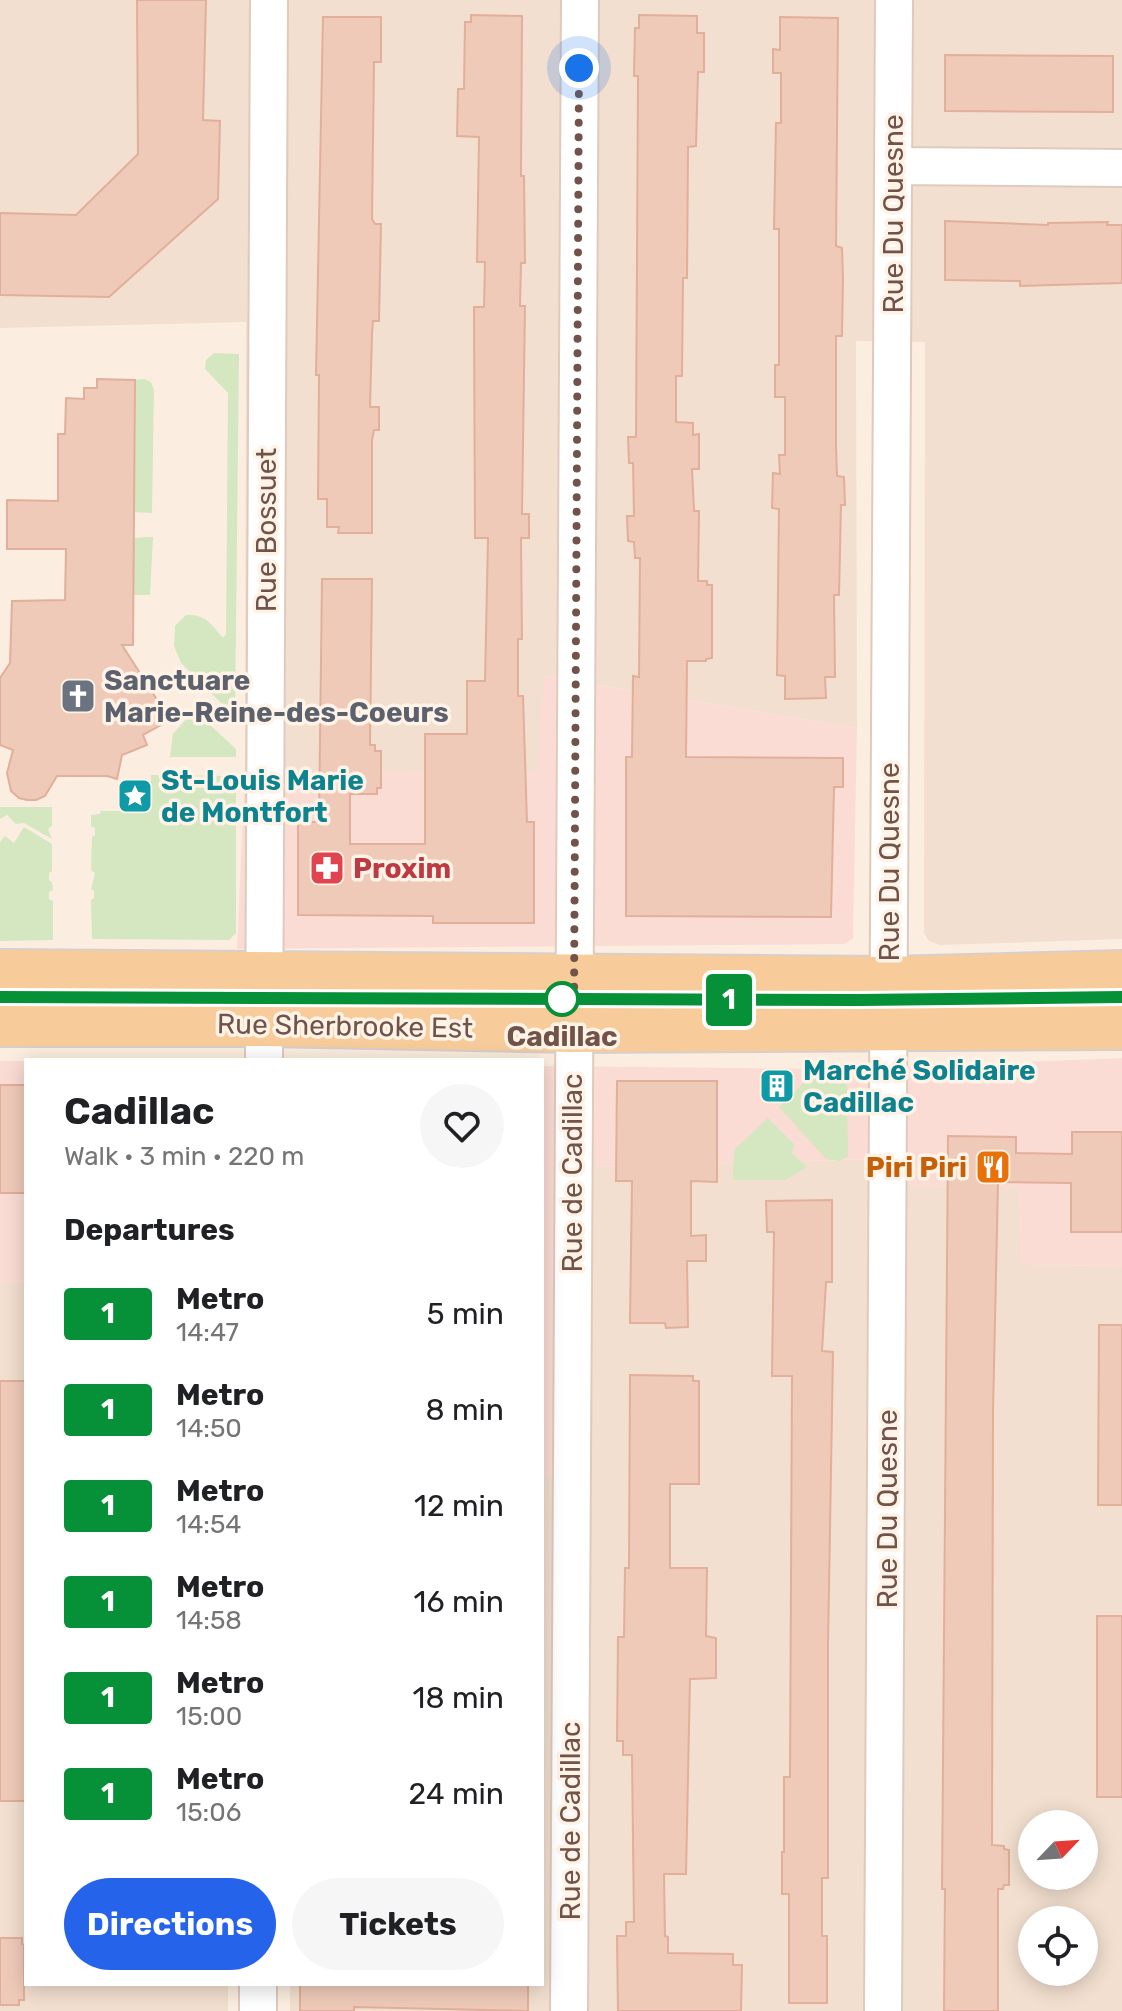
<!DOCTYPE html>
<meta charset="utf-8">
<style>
:root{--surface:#fff;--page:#f6f6f6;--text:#202124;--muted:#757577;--accent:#2563eb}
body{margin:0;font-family:Rubik,sans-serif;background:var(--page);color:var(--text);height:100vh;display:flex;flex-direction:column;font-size:30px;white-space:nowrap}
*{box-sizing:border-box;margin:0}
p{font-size:26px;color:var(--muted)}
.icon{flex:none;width:44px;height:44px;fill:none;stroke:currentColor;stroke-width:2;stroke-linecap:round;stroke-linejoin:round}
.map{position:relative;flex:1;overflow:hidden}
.drawer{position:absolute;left:24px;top:1058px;width:520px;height:928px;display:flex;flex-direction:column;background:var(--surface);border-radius:0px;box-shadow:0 4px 20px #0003}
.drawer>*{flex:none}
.badge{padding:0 16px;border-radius:6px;font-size:28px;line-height:52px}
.needle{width:52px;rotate:65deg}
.controls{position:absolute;left:1018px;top:1810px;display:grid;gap:16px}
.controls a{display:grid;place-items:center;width:80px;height:80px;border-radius:50%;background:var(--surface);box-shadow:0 4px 20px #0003;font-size:40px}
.you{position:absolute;width:40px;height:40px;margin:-20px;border:6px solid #fff;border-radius:50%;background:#1a73e8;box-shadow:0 0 0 12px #1a73e833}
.map>.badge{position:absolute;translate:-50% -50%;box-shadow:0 0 0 4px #fff}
h2{padding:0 40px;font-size:30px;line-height:72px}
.round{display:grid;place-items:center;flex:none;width:84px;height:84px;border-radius:42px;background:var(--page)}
.summary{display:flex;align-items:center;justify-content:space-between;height:136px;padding:0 40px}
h1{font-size:38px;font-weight:700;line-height:60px}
.cta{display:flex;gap:16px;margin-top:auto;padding:16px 40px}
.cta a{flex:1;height:92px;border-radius:48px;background:var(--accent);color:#fff;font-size:32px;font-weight:700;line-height:92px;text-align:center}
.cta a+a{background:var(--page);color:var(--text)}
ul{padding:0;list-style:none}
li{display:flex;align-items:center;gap:24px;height:96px;padding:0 40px}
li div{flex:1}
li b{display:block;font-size:30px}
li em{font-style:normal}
li .badge{min-width:88px;font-weight:700;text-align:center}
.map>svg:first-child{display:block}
.residential{fill:#f2dfcf;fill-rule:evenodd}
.commercial{fill:#fbdcd4}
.green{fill:#d4e7c0}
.building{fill:#efcab9;stroke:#e1af9a;stroke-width:2}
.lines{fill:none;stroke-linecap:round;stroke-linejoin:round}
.minor-casing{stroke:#dfcabd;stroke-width:40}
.major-casing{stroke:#d7cfcc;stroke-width:48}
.minor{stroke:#fff;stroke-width:36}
.major{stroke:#f8cc9a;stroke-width:44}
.line-casing{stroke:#fff;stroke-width:18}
.line{stroke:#069037;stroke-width:12}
.walk{stroke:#715349;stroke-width:8;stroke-dasharray:0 14.4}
.stop-dot{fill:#fff;stroke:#069037;stroke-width:4}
.labels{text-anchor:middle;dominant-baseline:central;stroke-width:7;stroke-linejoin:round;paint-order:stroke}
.street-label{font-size:28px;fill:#715349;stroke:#fef3e6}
.worship-label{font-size:28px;font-weight:bold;fill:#5b616d;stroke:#fef3e6;text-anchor:start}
.culture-label{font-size:28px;font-weight:bold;fill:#0d838f;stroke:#fef3e6;text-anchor:start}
.health-label{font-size:28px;font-weight:bold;fill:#be3a42;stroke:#fef3e6;text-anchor:start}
.stop-label{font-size:28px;font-weight:bold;fill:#715349;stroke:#fef3e6}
.food-label{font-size:28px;font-weight:bold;fill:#c56008;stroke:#fef3e6;text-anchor:end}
</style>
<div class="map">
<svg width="1122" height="2011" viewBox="0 0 1122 2011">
<rect width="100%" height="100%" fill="#fbeee0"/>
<path class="residential" d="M0 0H1122V939L939 945 929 941 924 933 925 342 856 341 857 728 545 676 539 772 245 770 246 322 0 328Z
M910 1158 909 1186 1019 1187 1022 1265 1122 1266V2011H290V1984H542V1477H557L560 1168ZM1032 1824H1084V1876H1032ZM1032 1920H1084V1972H1032Z
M0 1282H26V1984H228V2011H0Z"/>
<path class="commercial" d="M544 676 857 728 853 939 843 944 237 949 245 770 538 772Z
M1122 1058V1266L1022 1265 1019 1187 908 1186 909 1158 560 1168 558 1477H542V1066L845 1069Z
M0 1061H26V1282H0Z"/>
<path class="green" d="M214 353 239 354 235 717 181 663 174 646 175 626 186 615C206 614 211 624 223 638L226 634 228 393 205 369 206 360Z
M144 379 151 382 154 390 152 513 134 512 135 380Z
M147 537H153L150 595H133L134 538Z
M194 710 236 749V757H170L173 734Z
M151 775 236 776V933L229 940 92 939 91 900 94 898V891L91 889 95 873 91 870 92 837 95 835V828L91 826V815L100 814 101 811H126L127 807H150Z
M0 807H52V826L48 829 52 839 24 823 16 824 7 815 0 819Z
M24 827 52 844V871L49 873V880L52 882 53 890 49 892V899L53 901V940L0 941V842L5 836 14 843Z
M818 1069H840L847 1077 848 1156 840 1161 826 1159 779 1107Z
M768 1118 794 1144 792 1153 807 1167 785 1180H733L734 1150Z"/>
<path class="building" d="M137 0H206L203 120 220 121 218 199 109 297 0 295V213L76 215 138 154Z
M471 15 522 16 521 176H524L525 263H521L520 306H525L522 514H529V538H521L522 639H518V696H523L527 822H534V923H433V916L298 915V822H319L322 579H372L370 745H375V751H381V788H377V794H350V844H425V734H467V681H485L488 538H475L474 307H484L485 262H477L479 137 457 136 458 89H464L465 22H471Z
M639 15 697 16V33H704V72H698L696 146 688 147 687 278H683L682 376H676V422L693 423V435L699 434V469H692L694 511H699L698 581H707V585H712V658L706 659V661H687L686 757 843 758V787H834L831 917 626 916V757H632L633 676 639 677 640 558H635L634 542 628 541 627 516H634L633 463H629L628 437H636L638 76H634L635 28H639Z
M323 17H381V62H374L372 219 375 224H381L379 321H373L372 333 370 407H379V430H374L372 440V533H338L339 527H327V499H318L319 375H316Z
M780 17 838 18 836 246 842 248 843 279 842 336H836V447L837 476 844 477 845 505H841L839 595H834L835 677H825L826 698 785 699V676L777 675 779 509 772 508 773 473 780 474 779 455H785V397H775V365H779V229H774L776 123H781V73H773V49L780 50Z
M945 55 1113 56V112L945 111Z
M945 221 1048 225V223L1108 222 1107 225H1122V283L1020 286V281L945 280Z
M97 379 135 380 133 645H122L170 720 143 735 147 745 122 755 117 779 107 776H57L45 796 36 800H27L19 798 11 791 7 773 13 750 0 745V678L10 663 12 601 65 600 66 549H7V500L58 501V434H65L66 398 84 399V388H97Z
M617 1081H717V1182L691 1181V1236L706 1235V1261H687L688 1327 666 1328 665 1323H630L632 1181H616Z
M0 1085H26V1193H0Z
M1072 1132H1122V1232H1071V1183L998 1182 993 1412 992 1845 1004 1846V1849L1009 1850V1885H1004L1003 1889H998V2011H944L945 1889H942L948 1136 1016 1137V1153L1072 1154Z
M832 1200V1282H826L822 1351 833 1352 828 1647V1878H822V1936H827V2003H789V1894H782V1852H784V1777H790L792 1376H772L774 1232H767L766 1201Z
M1099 1325H1122V1505H1098Z
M630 1375 693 1376V1381H699V1484H670V1568H707L706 1636 716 1638V1678L690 1679 686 1874H664L665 1936 668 1937V1953L733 1954V1965H742L741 2011H618L617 1936H626V1922H634L632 1755H623V1741H617L618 1637H624L625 1568H629Z
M0 1381H26V1801H0Z
M1097 1616H1122V1797H1097Z
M0 1938H22V1944L24 1945V2000H19V2005H0Z
M300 1984H528V2011L354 2007V2011H300Z"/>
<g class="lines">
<defs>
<path id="minor" d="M894 166 1122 168
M264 1060 269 0
M258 1984V2011
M569 2011 580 0
M883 2011 894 0"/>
<path id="major" d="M0 972 888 979 1122 973
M0 1024H265L573 1030 1122 1027"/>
</defs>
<use href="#minor" class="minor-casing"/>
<use href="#major" class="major-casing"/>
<use href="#minor" class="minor"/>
<use href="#major" class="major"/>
</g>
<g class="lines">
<defs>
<path id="line" d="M0 997 859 1000 1122 997"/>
</defs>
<use href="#line" class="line-casing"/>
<use href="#line" class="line"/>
<path class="walk" d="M562 999 574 1003 579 68"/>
</g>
<defs>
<symbol id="church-square" viewBox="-11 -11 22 22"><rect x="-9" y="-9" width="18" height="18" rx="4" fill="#6b7280" stroke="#fef3e6"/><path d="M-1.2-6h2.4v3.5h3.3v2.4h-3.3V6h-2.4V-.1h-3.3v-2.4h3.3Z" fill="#fff"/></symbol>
<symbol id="sight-square" viewBox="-11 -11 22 22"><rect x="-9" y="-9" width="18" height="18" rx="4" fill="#0f9aa8" stroke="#fef3e6"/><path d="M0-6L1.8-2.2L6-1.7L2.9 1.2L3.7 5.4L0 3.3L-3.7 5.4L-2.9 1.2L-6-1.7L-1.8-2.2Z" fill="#fff"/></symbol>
<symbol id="pharmacy-square" viewBox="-11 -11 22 22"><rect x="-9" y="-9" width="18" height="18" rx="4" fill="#e0444e" stroke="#fef3e6"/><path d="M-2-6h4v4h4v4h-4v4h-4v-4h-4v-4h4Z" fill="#fff"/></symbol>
<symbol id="building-square" viewBox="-11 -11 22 22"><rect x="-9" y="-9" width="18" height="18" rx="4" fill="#0f9aa8" stroke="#fef3e6"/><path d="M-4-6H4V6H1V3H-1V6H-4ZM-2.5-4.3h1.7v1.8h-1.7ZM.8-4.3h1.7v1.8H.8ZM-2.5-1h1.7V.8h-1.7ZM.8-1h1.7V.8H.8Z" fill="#fff"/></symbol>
<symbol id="restaurant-square" viewBox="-11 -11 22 22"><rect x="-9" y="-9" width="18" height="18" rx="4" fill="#e8710a" stroke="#fef3e6"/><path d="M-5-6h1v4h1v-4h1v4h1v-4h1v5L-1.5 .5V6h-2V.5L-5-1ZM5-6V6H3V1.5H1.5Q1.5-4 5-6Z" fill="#fff"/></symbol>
</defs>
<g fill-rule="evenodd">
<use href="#church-square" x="58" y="676" width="40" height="40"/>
<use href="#sight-square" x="115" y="776" width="40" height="40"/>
<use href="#pharmacy-square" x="307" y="848" width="40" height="40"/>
<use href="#building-square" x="757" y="1066" width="40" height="40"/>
<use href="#restaurant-square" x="973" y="1147" width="40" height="40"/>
</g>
<circle class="stop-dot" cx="562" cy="999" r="16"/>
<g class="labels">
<g class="street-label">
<text transform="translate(893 214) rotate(-90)">Rue Du Quesne</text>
<text transform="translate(266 530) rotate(-90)">Rue Bossuet</text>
<text transform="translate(889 862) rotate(-90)">Rue Du Quesne</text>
<text transform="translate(345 1026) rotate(1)">Rue Sherbrooke Est</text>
<text transform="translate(572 1173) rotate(-90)">Rue de Cadillac</text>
<text transform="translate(887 1509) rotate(-90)">Rue Du Quesne</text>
<text transform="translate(570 1821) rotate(-90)">Rue de Cadillac</text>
</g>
<g class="worship-label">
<text x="104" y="680">Sanctuare<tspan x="104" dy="32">Marie-Reine-des-Coeurs</tspan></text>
</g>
<g class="culture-label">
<text x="161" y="780">St-Louis Marie<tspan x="161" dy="32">de Montfort</tspan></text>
<text x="803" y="1070">Marché Solidaire<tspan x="803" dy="32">Cadillac</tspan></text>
</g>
<g class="health-label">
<text x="353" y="868">Proxim</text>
</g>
<g class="stop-label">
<text x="562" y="1036">Cadillac</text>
</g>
<g class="food-label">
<text x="967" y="1167">Piri Piri</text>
</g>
</g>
</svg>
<div class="controls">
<a><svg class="needle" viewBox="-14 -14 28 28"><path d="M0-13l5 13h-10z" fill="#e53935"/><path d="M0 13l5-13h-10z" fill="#757577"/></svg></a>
<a><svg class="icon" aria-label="locate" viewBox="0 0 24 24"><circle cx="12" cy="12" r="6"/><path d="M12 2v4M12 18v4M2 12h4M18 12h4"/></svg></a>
</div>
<div class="you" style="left:579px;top:68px"></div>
<b class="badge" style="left:729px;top:1000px;background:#069037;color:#fff">1</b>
<section class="drawer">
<div class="summary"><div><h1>Cadillac</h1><p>Walk · 3 min · 220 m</p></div><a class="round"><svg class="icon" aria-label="heart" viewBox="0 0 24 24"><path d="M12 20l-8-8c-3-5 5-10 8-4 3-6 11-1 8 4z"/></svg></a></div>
<h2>Departures</h2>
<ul>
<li><span class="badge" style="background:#069037;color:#fff">1</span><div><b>Metro</b><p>14:47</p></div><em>5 min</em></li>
<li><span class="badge" style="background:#069037;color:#fff">1</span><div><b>Metro</b><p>14:50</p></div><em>8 min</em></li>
<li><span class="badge" style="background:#069037;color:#fff">1</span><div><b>Metro</b><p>14:54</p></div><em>12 min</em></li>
<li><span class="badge" style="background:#069037;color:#fff">1</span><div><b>Metro</b><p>14:58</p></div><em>16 min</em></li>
<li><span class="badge" style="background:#069037;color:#fff">1</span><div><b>Metro</b><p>15:00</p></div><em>18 min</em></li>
<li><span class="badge" style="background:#069037;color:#fff">1</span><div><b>Metro</b><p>15:06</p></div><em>24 min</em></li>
</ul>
<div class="cta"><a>Directions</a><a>Tickets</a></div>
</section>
</div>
